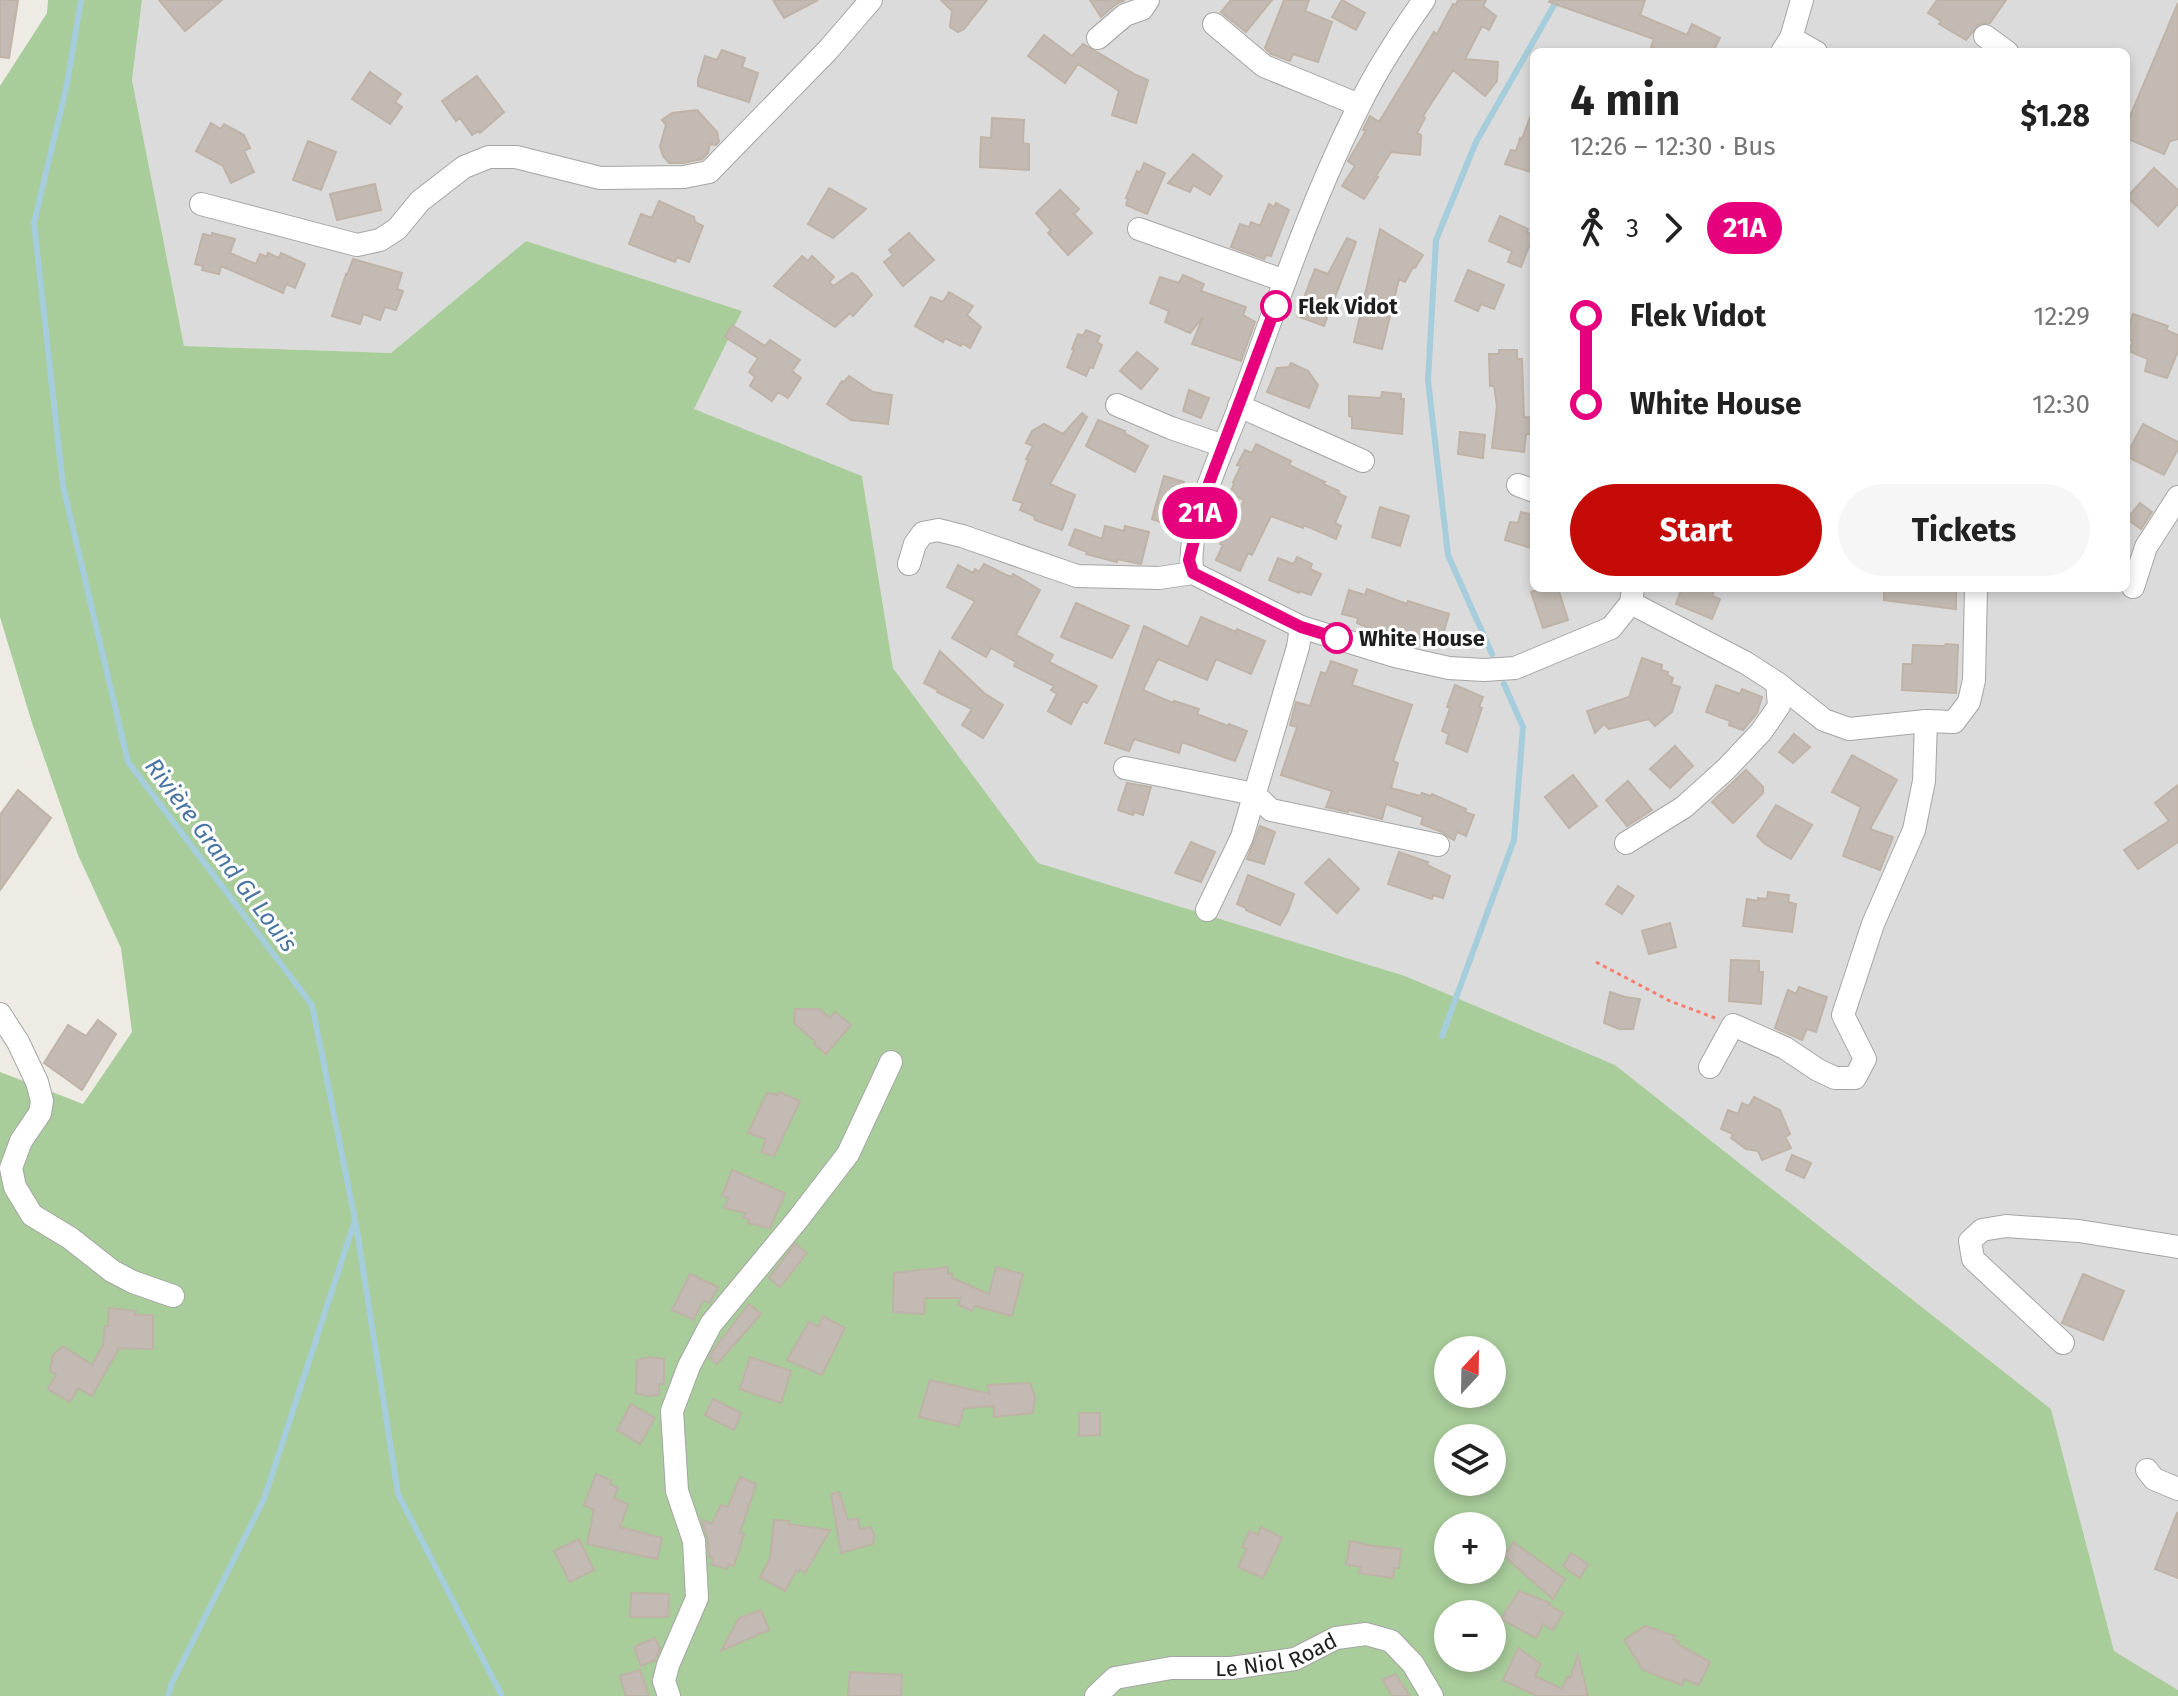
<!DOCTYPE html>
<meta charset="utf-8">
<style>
:root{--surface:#fff;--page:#f6f6f6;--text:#222;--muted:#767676;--accent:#c40b07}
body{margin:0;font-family:"Fira Sans",sans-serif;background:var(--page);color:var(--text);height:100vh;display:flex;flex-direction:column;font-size:30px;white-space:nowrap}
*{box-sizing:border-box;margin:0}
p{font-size:26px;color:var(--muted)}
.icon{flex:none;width:44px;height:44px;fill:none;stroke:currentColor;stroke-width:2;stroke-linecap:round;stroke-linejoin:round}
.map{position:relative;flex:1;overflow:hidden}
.drawer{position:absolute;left:1530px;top:48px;width:600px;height:544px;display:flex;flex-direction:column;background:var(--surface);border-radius:12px;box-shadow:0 4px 12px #0003}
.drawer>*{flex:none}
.badge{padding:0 16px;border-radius:26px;font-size:28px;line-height:52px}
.needle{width:52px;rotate:22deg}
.controls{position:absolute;left:1434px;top:1336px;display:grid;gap:16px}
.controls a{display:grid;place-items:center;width:72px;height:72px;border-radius:50%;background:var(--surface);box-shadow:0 4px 12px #0003;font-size:40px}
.map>.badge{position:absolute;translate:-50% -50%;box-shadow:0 0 0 4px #fff}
.legs{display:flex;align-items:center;gap:12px;height:88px;padding:0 40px;font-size:26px}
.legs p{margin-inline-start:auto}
.overview{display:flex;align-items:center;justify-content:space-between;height:136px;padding:0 40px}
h1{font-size:44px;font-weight:700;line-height:60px}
.button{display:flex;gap:16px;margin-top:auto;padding:16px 40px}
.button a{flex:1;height:92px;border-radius:48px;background:var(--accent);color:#fff;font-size:32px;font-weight:700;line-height:92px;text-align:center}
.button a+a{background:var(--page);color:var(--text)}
ul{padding:0 40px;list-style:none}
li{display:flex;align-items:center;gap:28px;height:88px;font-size:30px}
li i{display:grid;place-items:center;width:12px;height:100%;margin:0 10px;background:currentColor}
li i::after{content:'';width:20px;height:20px;margin:-10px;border:6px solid;border-radius:50%;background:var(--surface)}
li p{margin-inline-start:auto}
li:first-child i{background:linear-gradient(#0000 50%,currentColor 0)}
li:last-child i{background:linear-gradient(currentColor 50%,#0000 0)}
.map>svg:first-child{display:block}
.residential{fill:#dcdbdb;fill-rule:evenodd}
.forest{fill:#a8cc9a;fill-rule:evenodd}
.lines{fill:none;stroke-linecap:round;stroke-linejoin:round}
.stream{stroke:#a5cddb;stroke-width:6}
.building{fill:#c3bbb3;stroke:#bfb2a7;stroke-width:2}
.minor-casing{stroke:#a5a5a5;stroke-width:24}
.path{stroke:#f57f6e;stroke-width:3;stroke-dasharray:4 4;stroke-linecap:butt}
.minor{stroke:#fff;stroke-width:22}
.line-1-casing{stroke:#fff;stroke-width:18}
.line-1{stroke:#e6007e;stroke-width:12}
.stop-1-dot{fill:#fff;stroke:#e6007e;stroke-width:4}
.labels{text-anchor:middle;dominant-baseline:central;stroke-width:6;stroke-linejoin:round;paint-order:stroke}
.stop-label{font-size:22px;font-weight:bold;fill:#1e1e1e;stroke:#fff;text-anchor:start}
.street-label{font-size:22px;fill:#1e1e1e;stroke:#fff}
.water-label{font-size:24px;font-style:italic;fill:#4a75a2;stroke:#fff}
</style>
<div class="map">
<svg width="2178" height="1696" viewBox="0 0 2178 1696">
<rect width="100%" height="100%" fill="#eeebe4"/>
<path class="residential" d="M142 0H2178V1690L2114 1651 2051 1409 1615 1065 1405 976 1038 863 893 668 862 476 694 409 741 311 526 241 391 353 184 346 132 80ZM1534 52H2126V588H1534Z"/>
<path class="forest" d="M48 0H142L132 80 184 346 391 353 526 241 742 311 694 409 862 476 893 668 1038 863 1405 976 1615 1065 2051 1409 2114 1651 2178 1690V1696H0V1072L83 1104 132 1032 121 948 78 855 32 723 0 617V86L47 13ZM1448 1350H1492V1394H1448ZM1448 1438H1492V1482H1448ZM1448 1526H1492V1570H1448ZM1448 1614H1492V1658H1448Z"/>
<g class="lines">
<path class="stream" d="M81 0 67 84 34 223 63 486 128 762 312 1005 355 1220 264 1499 171 1685 168 1696
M1492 654 1448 555 1428 380 1436 240 1476 142 1557 0
M1442 1036 1514 840 1523 727 1504 684
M356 1224 398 1494 502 1696"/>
</g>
<path class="building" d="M0 0H18L9 58 0 57Z
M159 0H222L185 31Z
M773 0H818L784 18Z
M941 0H987L964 29 958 32 950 27 952 11Z
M1090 0H1125L1116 4 1101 17Z
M1231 0H1272L1246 32 1221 12Z
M1284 0H1309L1305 11 1332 22 1318 62 1293 54 1290 61 1271 54 1265 48Z
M1342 0 1365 13 1356 30 1332 17Z
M1458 0H1486L1483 6 1496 16 1489 30 1482 26 1465 59 1498 62 1497 81 1485 96 1453 70 1423 116 1425 118 1417 133 1421 135 1420 155 1391 152 1376 176 1378 177 1364 199 1342 186 1355 166 1348 161 1366 131 1363 130 1370 116 1379 122 1434 32 1437 34 1453 4 1456 5Z
M1550 0H1645L1640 15 1687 35 1692 24 1720 38 1713 52H1663L1651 47 1654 39 1549 2Z
M1937 0H2006L1990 23 1979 24 1966 40 1939 24 1941 21 1928 13Z
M2178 3V139L2170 141 2164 154 2126 138V126Z
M1044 35 1072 56 1083 44 1136 75 1148 80 1136 123 1112 115 1119 91 1078 64 1065 83 1028 56Z
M722 50 745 58 742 67 758 73 749 102 698 86V80L705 56 717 60Z
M370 72 401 94 395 102 402 107 390 124 352 99Z
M477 76 504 112 480 133 479 131 472 135 460 118 456 121 442 101Z
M697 110 717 132 719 142 716 145 710 144 708 153 702 159 683 163H669L663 156 660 146 666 125 662 120 672 113Z
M1532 112H1534V173L1505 164 1511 150 1516 151 1520 138 1522 139Z
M992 118 1024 120 1023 143 1029 144V170L980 167 981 137 991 138Z
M211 123 221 129 224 124 244 135 250 148 244 151 254 172 231 183 223 166 196 151Z
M308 141 336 152 321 190 293 180Z
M1193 154 1222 176 1210 195 1193 185 1190 192 1168 183Z
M1144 163 1165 173 1147 214 1126 205 1128 199 1126 198 1137 171 1140 173Z
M2154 168 2178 190V204L2158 226 2127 197Z
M375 184 381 210 337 220 330 194Z
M829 188 866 209 833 238 808 224Z
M1060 190 1079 209 1074 214 1092 233 1068 255 1048 233 1051 230 1036 213Z
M659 201 694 217 695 222 703 226 689 262 677 257 675 262 629 244 641 214 652 218Z
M1276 203 1289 210 1271 256 1266 255 1264 259 1231 247 1240 224 1249 227 1251 222 1260 226 1269 204 1274 207Z
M1500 216 1528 229 1527 232 1533 236 1521 267 1508 262 1512 251 1489 241Z
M1380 229 1423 255 1415 268 1413 267 1405 282 1399 279 1382 349 1354 342Z
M212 233 235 239 230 253 256 264 260 254 267 257 268 253 279 258 281 253 305 264 295 288 286 284 283 293 221 266 219 274 202 270 203 266 195 264 203 234 212 236Z
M909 233 934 260 903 286 884 262 893 255 889 250Z
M1347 238 1356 242 1324 326 1297 316 1315 269 1328 274Z
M802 256 808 261 812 256 834 277 829 282 833 286 852 273 857 276 872 295 853 316 850 313 835 327 774 286Z
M353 259 402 273 397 289 403 291 396 310 385 307 380 320 363 314 360 324 332 316 346 274 347 275Z
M1468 270 1504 285 1494 309 1481 304 1478 311 1455 301Z
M1183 275 1204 284 1201 291 1246 307 1243 315 1255 322 1241 361 1192 344 1203 317 1190 333 1165 322 1169 311 1150 303 1160 277 1179 283Z
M949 292 973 306 967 315 981 327 970 348 962 343 961 346 945 338 943 342 915 326 931 297 943 302Z
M2133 314 2168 326 2166 330 2178 335V351L2167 378 2145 371 2148 359 2129 351 2133 341 2126 339V335Z
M732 325 765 346 770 340 800 360 792 371 801 378 788 398 778 392 772 401 750 386 755 377 749 372 758 358 725 337Z
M1086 330 1100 336 1097 342 1102 345 1093 368 1090 367 1086 376 1067 367 1074 350 1072 349 1078 334 1083 336Z
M1499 350H1517V359H1522L1524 417 1533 418 1531 434H1526L1524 452 1492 448 1497 406 1494 386H1490L1489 354H1499Z
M1137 352 1158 369 1141 389 1120 371Z
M1291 363 1308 371 1318 385 1309 408 1267 392 1277 368 1289 367Z
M849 376 873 392 892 395 888 424 851 420 827 404 842 381 844 382Z
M1189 390 1209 398 1201 418 1183 411Z
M1382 392 1401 394V399H1404L1402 434 1352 428V417L1349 416V396L1381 398Z
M1082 413 1087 417 1050 484 1075 495 1062 530 1035 520 1034 516 1020 510 1023 503 1013 500 1028 460 1026 459 1033 446 1026 443 1032 431 1044 424 1063 434Z
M1098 420 1125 431 1124 433 1148 446 1135 472 1086 446Z
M2143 424 2178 442V449L2164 475 2126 456Z
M1460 432 1485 435 1483 458 1458 454Z
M1256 444 1291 461 1289 465 1325 482 1323 484 1339 491 1338 493 1346 497 1335 523 1341 526 1336 539 1304 525 1303 528 1271 516 1252 555 1248 553 1240 571 1216 560 1223 545 1220 544 1228 526 1232 527 1244 500 1230 493 1234 484 1233 482 1241 466 1237 465 1245 450 1252 453Z
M1164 476 1184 482 1183 487 1192 490 1180 529 1152 519Z
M2140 503 2152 512 2141 529 2127 519Z
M1380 507 1409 516 1400 546 1372 537Z
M1521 512 1534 515V549L1505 540 1510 522 1518 523Z
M1105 526 1124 531 1125 526 1149 532 1141 564 1117 559V562L1086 554 1087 552 1069 545 1075 529 1102 539Z
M1297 557 1312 564 1310 569 1321 574 1311 595 1300 591 1299 593 1269 580 1278 558 1294 564Z
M984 564 1004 574 1012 577 1013 574 1040 590 1016 635 1053 655 1049 662 1097 686 1087 703 1083 701 1071 724 1048 711 1057 694 1051 690 1054 686 1014 666 1016 662 991 648 986 657 952 638 975 601 947 587 958 565 973 573 975 569 979 572Z
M1544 588H1558L1568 620 1543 628 1531 592Z
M1682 588H1715L1712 596 1720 599 1712 619 1676 604Z
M1918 588H1956V609L1884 600V589Z
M1367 589 1407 604 1408 601 1449 614 1440 645 1415 637V640L1376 627 1375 630 1357 623 1358 618 1342 614 1349 590 1365 595Z
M1076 603 1129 626 1112 658 1061 637Z
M1201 617 1236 632 1237 629 1265 641 1251 674 1216 659 1207 680 1158 659 1143 690 1173 703 1174 701 1199 709 1197 714 1228 726 1229 724 1247 731 1235 761 1182 742 1179 753 1134 739 1129 751 1105 743 1144 626 1188 647Z
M1946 644 1958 645 1956 693 1902 690 1903 664H1912L1913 645 1944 646Z
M940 651 984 693 1003 705 983 738 962 725 972 709 937 692 938 690 924 683Z
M1642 658 1662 665 1661 670 1668 672 1667 675 1673 678 1671 684 1680 687 1672 712 1655 726 1649 719 1609 729 1604 724 1595 733 1587 711 1629 697Z
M1331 661 1357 670 1352 685 1412 705 1393 761 1398 763 1391 788 1420 796 1422 793 1431 796 1432 794 1466 809 1465 812 1474 815 1466 836 1457 832 1454 840 1450 838 1442 832 1421 824 1423 817 1386 804 1382 819 1349 810 1348 812 1326 807 1332 791 1281 775 1297 727 1290 725 1296 702 1310 706 1321 672 1326 674Z
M1455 685 1483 697 1479 707 1482 708 1467 752 1446 743 1449 734 1442 731 1450 708 1447 707Z
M1716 685 1740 694 1742 689 1762 697 1757 713 1743 730 1729 725 1730 721 1706 712Z
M1794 734 1810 747 1793 763 1779 752Z
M1675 746 1693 766 1670 788 1650 769Z
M1852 755 1897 780 1870 829 1893 837 1880 870 1843 856 1861 807 1832 792Z
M1746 770 1763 787V793L1733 823 1712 802Z
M1573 775 1597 806 1569 828 1545 797Z
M1628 781 1652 810 1627 826 1606 800Z
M1127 783 1151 787 1143 815 1134 812 1133 815 1118 810Z
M2178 785V842L2138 869 2124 850 2169 821 2155 803Z
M18 790 51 818 0 890V815Z
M1776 805 1812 825 1791 859 1765 844 1757 836Z
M1260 826 1275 832 1264 864 1247 859Z
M1191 842 1215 852 1201 882 1175 873Z
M1399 852 1428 862 1427 865 1450 876 1443 898 1433 895 1432 899 1388 884Z
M1329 859 1359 889 1337 913 1305 883Z
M1248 875 1294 894 1288 911 1280 925 1246 910V908L1237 904Z
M1618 886 1634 896 1622 914 1606 904Z
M1768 892 1789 895 1788 902 1796 904 1792 932 1743 926 1747 899 1758 901V898L1767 899Z
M1670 923 1676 947 1649 954 1642 931Z
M1731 960 1759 961V972H1763L1761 1004 1729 1001Z
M1799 987 1827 997 1816 1032 1807 1029 1802 1040 1775 1028 1788 990 1796 994Z
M1610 992 1625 997 1640 999 1633 1029H1619L1604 1023Z
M795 1009H820L830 1018 835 1012 851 1025 826 1054 814 1044 816 1042 794 1023Z
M98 1020 116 1034 82 1090 44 1063 68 1025 86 1036Z
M779 1092 800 1101 774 1156 761 1152 766 1139 748 1133 767 1093 778 1095Z
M1754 1097 1780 1110 1790 1134 1785 1137 1791 1148 1762 1160 1758 1151 1746 1149 1731 1138 1733 1134 1721 1129 1728 1110 1738 1114 1742 1103 1749 1106Z
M1792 1155 1811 1163 1804 1178 1786 1170Z
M732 1170 785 1193 770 1228 748 1223 750 1220 743 1217 746 1213 724 1208 729 1198 722 1196Z
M795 1244 807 1253 780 1287 769 1278Z
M948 1267V1274L952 1273V1278L989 1294 996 1267 1023 1274 1012 1316 975 1306 972 1311 958 1305 961 1298H925L924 1314 893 1312 894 1273Z
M690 1274 718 1287 710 1303 703 1300 694 1320 672 1310Z
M2083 1274 2124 1291 2103 1340 2062 1323Z
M749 1304 761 1314 717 1364 709 1357 714 1349Z
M109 1308 136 1311 135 1315H153V1349L119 1348 92 1396 78 1388 70 1402 48 1389 56 1375 50 1371 53 1355 63 1346 92 1365 103 1345 105 1326H108Z
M823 1316 845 1328 822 1375 787 1360 809 1322 819 1327Z
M649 1357 664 1359V1384H659V1395L647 1396 636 1393 637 1360Z
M750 1357 791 1371 781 1403 740 1389Z
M930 1380 990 1394 988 1385 1030 1383 1035 1397 1033 1413 994 1417V1406L964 1408 959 1426 919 1417Z
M713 1399 741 1413 734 1430 705 1415Z
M631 1404 655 1418 640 1444 617 1430Z
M1079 1413H1100V1435L1079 1436Z
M596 1474 611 1480 610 1484 618 1488 614 1498 628 1504 620 1527 662 1538 657 1559 587 1544 594 1510 584 1505Z
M740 1477 756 1484 740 1533 744 1534 734 1566 729 1564 727 1569 711 1564 713 1558 709 1557 708 1540 702 1520 712 1524 721 1505 728 1507Z
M839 1492 848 1520 858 1518 860 1529 871 1527 874 1535 873 1544 841 1553 831 1494Z
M2177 1513 2178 1514V1578L2155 1569Z
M774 1520 789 1521V1524L830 1530 805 1573 800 1569 798 1572 796 1571 785 1591 760 1577 770 1559Z
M1261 1527 1282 1538 1263 1578 1238 1567 1247 1549 1242 1547 1250 1531 1258 1535Z
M579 1539 594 1570 570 1582 554 1551Z
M1350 1541 1365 1544V1545L1401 1549 1399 1568H1394L1393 1578 1359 1573 1361 1567 1346 1565Z
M1513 1542 1565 1579 1553 1599 1504 1556Z
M1571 1553 1588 1564 1580 1578 1563 1566Z
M1519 1591 1550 1603 1549 1605 1563 1613 1553 1630 1543 1624 1536 1638 1501 1619Z
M631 1593 669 1594 668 1617H630Z
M761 1610 769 1630 721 1651 739 1618Z
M1645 1626 1675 1636 1673 1639 1679 1642 1678 1644 1710 1662 1699 1685 1684 1679 1682 1685 1643 1670 1624 1640Z
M655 1638 660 1649 655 1660 641 1666 634 1647Z
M1518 1648 1541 1664 1535 1676 1562 1689 1567 1677 1570 1678 1578 1655 1588 1696H1537L1503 1680Z
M640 1670 649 1696H626L620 1676Z
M850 1672 902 1675 901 1696H848Z
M1395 1674 1410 1696H1392L1383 1680Z"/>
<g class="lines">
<defs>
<g id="minor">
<path d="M1214 24 1264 66 1359 105"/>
<path d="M1985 36 2007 52"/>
<path d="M1098 38 1125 15 1142 9 1148 0"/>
<path d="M1791 38 1816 52"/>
<path d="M1782 52 1791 38 1802 0"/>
<path d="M201 204 357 245 380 240 397 229 420 201 464 167 489 157H516L600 178 684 177 709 172 828 50 871 0"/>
<path d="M1139 229 1285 281"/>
<path d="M1117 405 1171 428 1224 446"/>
<path d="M1239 406 1363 461"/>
<path d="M1518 485 1534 491"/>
<path d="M909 564 915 544 923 533 938 530 962 536 1077 576 1159 578 1193 573 1301 627 1395 656 1449 668 1484 670 1515 668 1611 628 1631 603 1633 588"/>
<path d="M1193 573C1183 532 1225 446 1240 405 1277 304 1311 200 1360 104 1378 67 1400 34 1424 0"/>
<path d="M2133 587 2146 547 2178 497"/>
<path d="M1777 683 1824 720 1849 729 1926 721 1954 722 1969 702 1974 680 1976 588"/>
<path d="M1125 768 1254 794 1271 810 1438 845"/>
<path d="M1626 843 1684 807 1726 769 1761 732 1779 706 1777 683 1746 663 1631 603"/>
<path d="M1207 910 1242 837 1298 647 1301 627"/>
<path d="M0 1014 18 1042 37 1082 42 1101 40 1113 21 1141 11 1168 15 1187 32 1215 70 1238 112 1271 133 1282 173 1296"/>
<path d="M1710 1067 1733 1025 1785 1048 1818 1070 1835 1078H1855L1865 1059 1843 1015 1873 924 1914 830 1924 781 1926 721"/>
<path d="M2063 1343 1973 1259 1970 1241 1982 1230 2006 1226 2079 1231 2178 1247"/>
<path d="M2147 1470 2154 1479 2178 1489"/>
<path d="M669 1696 664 1681 668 1665 697 1598 694 1541 677 1491 672 1411 689 1366 711 1324 798 1219 848 1154 891 1062"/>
<path id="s1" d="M1096 1696 1115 1678 1171 1668H1231L1295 1659 1336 1638 1366 1634 1391 1641 1413 1664 1432 1696"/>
</g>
</defs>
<use href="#minor" class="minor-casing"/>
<path class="path" d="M1596 962 1670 1001 1715 1018"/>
<use href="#minor" class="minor"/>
</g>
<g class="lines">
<defs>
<path id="line-1" d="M1276 306 1208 486 1189 560 1193 573 1301 627 1337 638"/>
</defs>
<use href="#line-1" class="line-1-casing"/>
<use href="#line-1" class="line-1"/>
</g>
<g class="stop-1-dot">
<circle cx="1276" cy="306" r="14"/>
<circle cx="1337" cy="638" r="14"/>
</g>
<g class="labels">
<g class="stop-label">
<text x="1298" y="306">Flek Vidot</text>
<text x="1359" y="638">White House</text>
</g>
<g class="street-label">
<text stroke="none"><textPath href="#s1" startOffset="190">Le Niol Road</textPath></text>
</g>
<g class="water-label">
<text transform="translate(221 855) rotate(53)">Rivière Grand Gl Louis</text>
</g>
</g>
</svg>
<div class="controls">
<a><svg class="needle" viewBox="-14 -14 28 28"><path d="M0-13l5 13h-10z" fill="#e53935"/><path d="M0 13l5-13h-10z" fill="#767676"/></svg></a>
<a><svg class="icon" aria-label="layers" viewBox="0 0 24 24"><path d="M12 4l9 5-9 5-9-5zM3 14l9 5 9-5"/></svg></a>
<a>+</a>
<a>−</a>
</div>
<b class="badge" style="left:1200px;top:513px;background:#e6007e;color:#fff">21A</b>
<section class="drawer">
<div class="overview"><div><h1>4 min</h1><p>12:26 – 12:30 · Bus</p></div><b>$1.28</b></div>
<div class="legs"><svg class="icon" aria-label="walk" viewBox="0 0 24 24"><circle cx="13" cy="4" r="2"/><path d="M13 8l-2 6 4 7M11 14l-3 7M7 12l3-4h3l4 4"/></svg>3<svg class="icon" aria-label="forward" viewBox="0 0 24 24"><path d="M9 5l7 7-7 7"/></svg><b class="badge" style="background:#e6007e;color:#fff">21A</b></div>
<ul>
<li><i style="color:#e6007e"></i><b>Flek Vidot</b><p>12:29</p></li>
<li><i style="color:#e6007e"></i><b>White House</b><p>12:30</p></li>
</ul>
<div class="button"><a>Start</a><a>Tickets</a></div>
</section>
</div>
